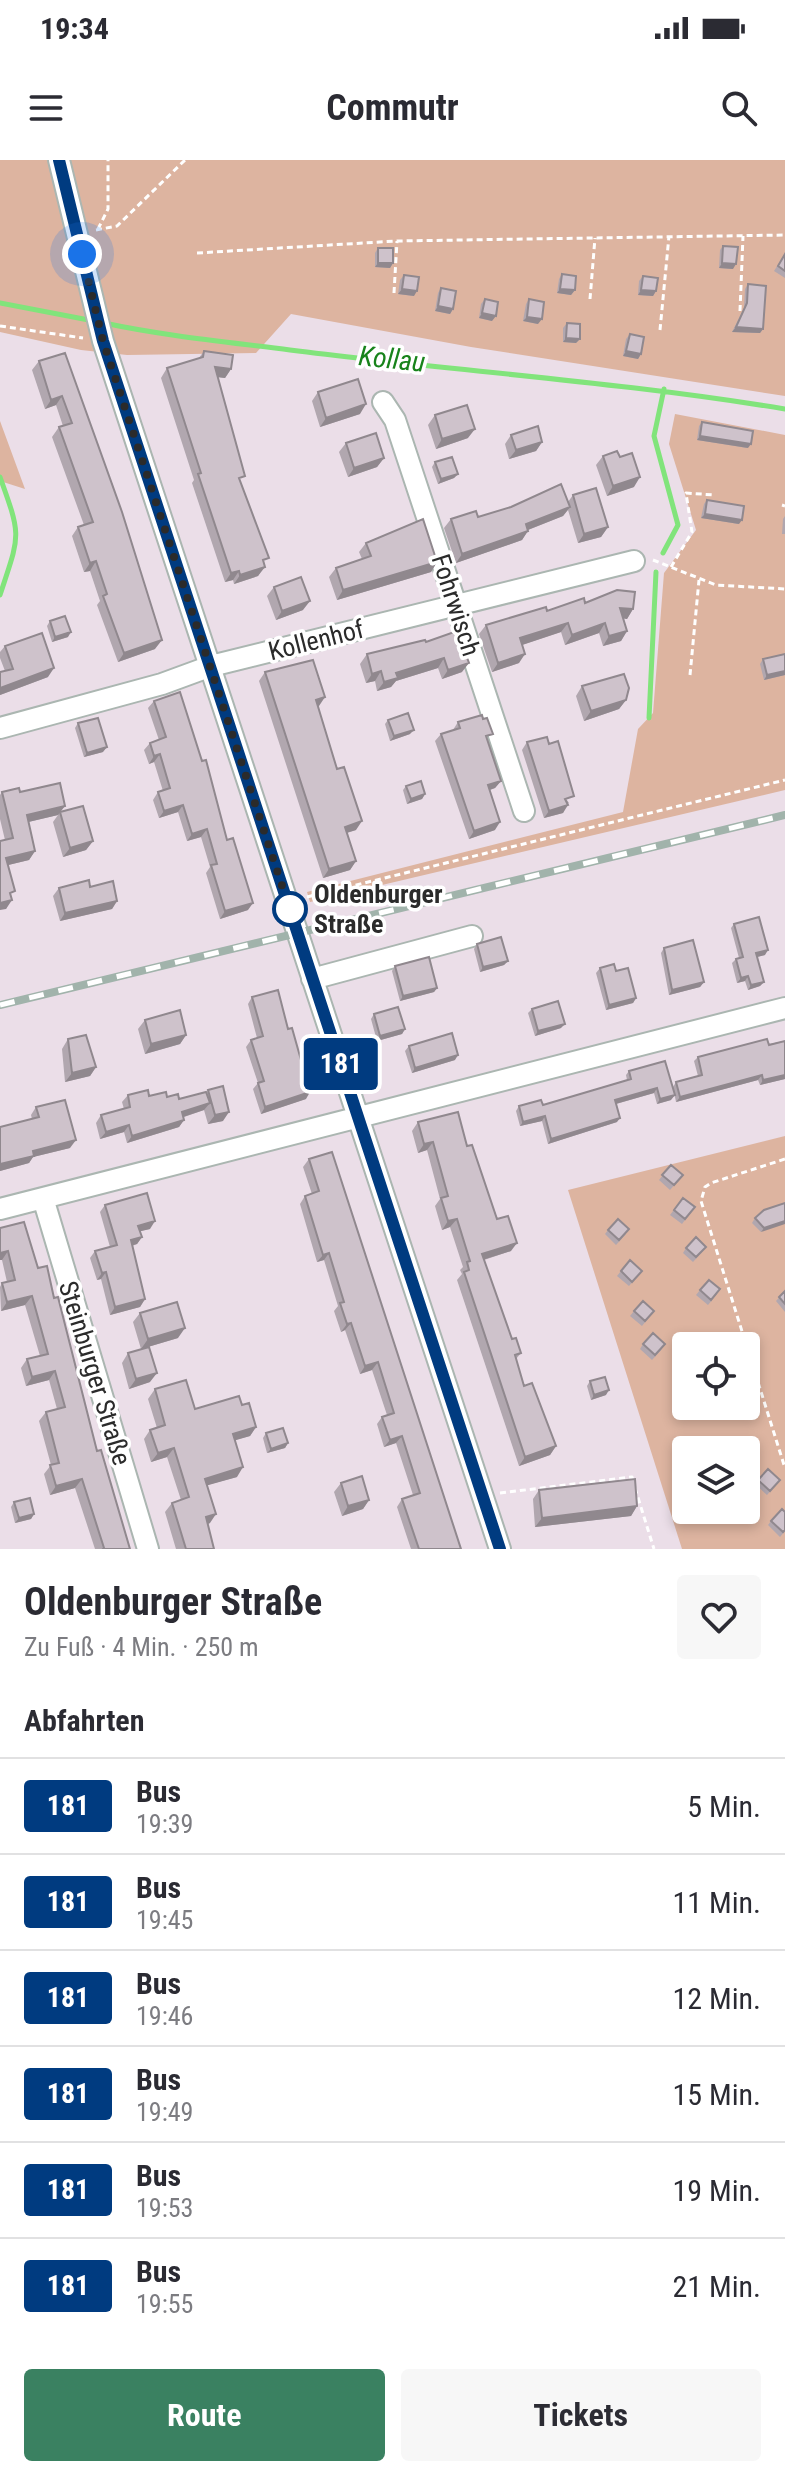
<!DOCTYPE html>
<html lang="de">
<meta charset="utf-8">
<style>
:root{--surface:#fff;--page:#f7f7f7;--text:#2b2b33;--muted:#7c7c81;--line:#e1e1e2;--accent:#3a8161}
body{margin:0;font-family:"Roboto Condensed",sans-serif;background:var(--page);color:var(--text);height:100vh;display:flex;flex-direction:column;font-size:30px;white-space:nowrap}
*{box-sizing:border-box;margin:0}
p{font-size:26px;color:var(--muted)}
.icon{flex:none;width:44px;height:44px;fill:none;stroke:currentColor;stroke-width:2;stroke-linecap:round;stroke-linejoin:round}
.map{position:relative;height:1389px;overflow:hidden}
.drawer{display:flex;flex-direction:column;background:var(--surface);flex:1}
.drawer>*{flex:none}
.badge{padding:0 16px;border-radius:6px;font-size:28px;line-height:52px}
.tools{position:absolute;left:672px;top:1172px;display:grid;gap:16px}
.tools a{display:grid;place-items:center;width:88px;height:88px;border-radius:8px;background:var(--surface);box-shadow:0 4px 12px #0003;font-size:40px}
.you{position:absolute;width:40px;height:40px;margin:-20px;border:6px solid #fff;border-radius:50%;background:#1a73e8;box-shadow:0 0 0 12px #1a73e833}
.map>.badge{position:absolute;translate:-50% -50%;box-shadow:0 0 0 4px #fff}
h2{padding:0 24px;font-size:30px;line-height:72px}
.round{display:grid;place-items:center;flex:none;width:84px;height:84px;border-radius:8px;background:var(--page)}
.summary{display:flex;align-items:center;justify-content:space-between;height:136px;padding:0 24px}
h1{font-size:38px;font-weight:700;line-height:60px}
.button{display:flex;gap:16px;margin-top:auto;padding:16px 24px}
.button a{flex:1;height:92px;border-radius:8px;background:var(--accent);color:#fff;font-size:32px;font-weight:700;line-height:92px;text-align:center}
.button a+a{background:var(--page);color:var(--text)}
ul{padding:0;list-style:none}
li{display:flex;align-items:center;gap:24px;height:96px;padding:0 24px;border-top:2px solid var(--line)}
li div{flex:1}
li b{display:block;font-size:30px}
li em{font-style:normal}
li .badge{min-width:88px;font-weight:700;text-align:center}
.status{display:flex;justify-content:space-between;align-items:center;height:56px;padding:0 40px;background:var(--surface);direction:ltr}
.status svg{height:22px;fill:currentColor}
header{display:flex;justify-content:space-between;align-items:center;height:104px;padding:0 24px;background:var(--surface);font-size:36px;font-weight:700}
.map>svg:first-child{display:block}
.green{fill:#ddb4a0;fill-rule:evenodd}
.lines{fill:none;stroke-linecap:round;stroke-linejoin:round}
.stream{stroke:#81e47b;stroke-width:5}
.minor-casing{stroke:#abb6b1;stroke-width:24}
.path{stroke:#fff;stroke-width:3;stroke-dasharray:6 4;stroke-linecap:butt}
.minor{stroke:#fff;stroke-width:20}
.rail-casing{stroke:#a1b3ab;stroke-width:8}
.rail{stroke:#fff;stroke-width:5;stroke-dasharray:15;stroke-linecap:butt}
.wall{fill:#b1a7af}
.shaded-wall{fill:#90888e}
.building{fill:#cec2cb;stroke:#90888e;stroke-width:2}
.line-casing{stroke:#fff;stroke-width:18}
.line{stroke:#003b80;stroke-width:12}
.walk{stroke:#2b2b2b;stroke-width:8;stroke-dasharray:0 14.4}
.stop-dot{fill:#fff;stroke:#003b80;stroke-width:4}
.labels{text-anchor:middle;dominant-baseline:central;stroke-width:7;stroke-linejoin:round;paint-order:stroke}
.street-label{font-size:26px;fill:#2b2b2b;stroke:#fff}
.stop-label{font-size:26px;font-weight:bold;fill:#2b2b2b;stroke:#fff;text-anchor:start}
.water-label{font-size:28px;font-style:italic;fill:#18831b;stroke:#fff}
</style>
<div class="status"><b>19:34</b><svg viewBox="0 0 49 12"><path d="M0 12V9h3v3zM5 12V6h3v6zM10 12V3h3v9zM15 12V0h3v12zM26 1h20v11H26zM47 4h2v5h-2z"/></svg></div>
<header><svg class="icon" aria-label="menu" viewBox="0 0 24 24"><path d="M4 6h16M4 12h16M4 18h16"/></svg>Commutr<svg class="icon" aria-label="search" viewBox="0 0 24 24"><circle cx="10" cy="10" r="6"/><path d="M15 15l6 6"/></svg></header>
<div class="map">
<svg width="785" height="1389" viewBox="0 0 785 1389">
<rect width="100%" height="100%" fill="#ebdee8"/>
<path class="green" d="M0 0H785V236L471 187 291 154 256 193 127 195 81 190 0 172Z
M675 254 785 275V630L310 742 307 732 623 652 638 569 653 553 664 413 696 370 669 284Z
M0 261 25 329 0 321Z
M785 976V1389H682L568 1030ZM686 1186H746V1246H686ZM686 1290H746V1350H686Z"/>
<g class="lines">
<path class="stream" d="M0 143 94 161
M104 163C165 176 228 182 290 190 455 211 621 222 785 249
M0 317C22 378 20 374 0 435
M663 393 678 365 654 276 664 229
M649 558 656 412"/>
<defs>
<path id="minor" d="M59 0 103 181 500 1389
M383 242 395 260 524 651
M0 568 162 524 211 506 634 401
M312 819 472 776
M43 1038 148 1389
M0 1049 785 848"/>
</defs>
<use href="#minor" class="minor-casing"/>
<path class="path" d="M98 69 108 49V0
M96 70 117 66 185 0
M197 93 397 81 785 75
M394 133 397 81
M590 139 595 78
M740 151 743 76
M0 166 83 178
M660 170 669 76
M782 345 785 346
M653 400 716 425 785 429
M671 407 692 372 686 333 714 335
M690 515 699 420
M307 737 785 620
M785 999 711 1023 705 1027 701 1041 785 1308
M635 1328 654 1389
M500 1333 632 1317 633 1320"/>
<use href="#minor" class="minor"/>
<defs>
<path id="rail" d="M0 845 785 655"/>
</defs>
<use href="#rail" class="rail-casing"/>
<use href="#rail" class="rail"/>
</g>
<path class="wall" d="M723 86 733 109 719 108 720 90Z
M378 88 393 103 390 108 375 107V93Z
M785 94V118L774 111Z
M562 114 575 130 571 135 557 133 559 119Z
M404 115 414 136 398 134 400 120Z
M643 116 656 131 653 136 638 135 639 121Z
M748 124 763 169 760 173 732 172 744 148 745 129Z
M441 128 453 149 450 154 435 151 438 133Z
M485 139 492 161 479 158 481 144Z
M529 139 538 164 523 161 526 144Z
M567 163 580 179 576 183 563 182V168Z
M630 174 641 194 638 199 623 196 626 179Z
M204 191 231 209 225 218 218 217 240 323 264 405 258 416 234 424 233 420 225 422 192 323 194 320 161 218 167 208 199 198Z
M65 193 155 489 118 502 97 445 100 441 90 411 84 412 72 376 78 367 84 365 52 277 59 267 63 266 56 245 45 249 32 210 39 201Z
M318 232 360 254 320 267 312 241Z
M435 255 468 278 436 289 428 265Z
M702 262 748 288 697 280 699 266Z
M511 275 542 282 536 291 509 299 505 284Z
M346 283 384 298 377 307 348 317 339 292Z
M603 296 620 297 634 327 607 336 596 305Z
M435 302 458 314 454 318 438 324 432 307Z
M573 335 608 367 601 377 578 383 568 350 563 356 528 370 522 380 456 403 444 368 451 359 478 357 568 342Z
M707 340 739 364 701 358 704 344Z
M785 356V374H782L783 359Z
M366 383 437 402 431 412 337 440 329 417 336 408 362 399 359 392Z
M274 427 303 450 276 460 267 436Z
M585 443 633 449 627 459 623 458 627 471 621 481 603 486 599 473 565 485 561 472 522 485 519 503 492 512 479 474 486 465Z
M50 461 68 477 52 482 47 466Z
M426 482 462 512 442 519 438 508 396 521 391 527 377 531 375 521 366 523 360 504 367 494Z
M5 486 48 517 0 535V512L5 511 0 498V492Z
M785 494V515L764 520 760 504 763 499Z
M265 512 319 546H318L356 670 347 673 356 701 350 710 323 718 259 521Z
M582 526 626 540 619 549 584 561 576 536Z
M154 541 227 680 248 750 220 759 206 713 210 707 201 677 187 681 178 652 159 658 153 640 158 632 163 631 154 602 149 604 144 590 150 583 159 580 148 548Z
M388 560 410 574 390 581 385 564Z
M458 562 488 581 501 621 495 628 490 630 495 670 469 679 435 581 441 574 453 570Z
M78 563 103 592 84 597 75 568Z
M527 582 569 643 567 644 563 653 544 658 522 590Z
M406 626 425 634 422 639 407 644 403 630Z
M2 632H20L61 652 93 681 86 690 63 697 53 662 58 655 28 662 35 691 29 700 8 705 11 737 6 749 5 680 0 659V635Z
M90 727 117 741 112 749 60 761 53 736 59 728Z
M734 764 765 795 757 797 764 822 760 826 748 830 745 821 737 823 732 803 736 799 739 798 731 768Z
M477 784 508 801 504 805 480 812 474 789Z
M664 788 704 822 700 827 669 835 661 793Z
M395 806 437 828 434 832 400 841 392 811Z
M600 808 616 811 636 838 633 843 606 850 596 813Z
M252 837 306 939 261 954 253 929 258 923 246 887 251 880 257 878 248 844Z
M532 849 561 868 535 876 528 853Z
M374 854 405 869 402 874 377 881 371 859Z
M145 860 186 875 180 884 145 894 138 869Z
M68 879 96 907 90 916 65 922 62 889Z
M785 881V919L760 925 758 920 676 942 673 927 676 922 698 916 694 901 698 897Z
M409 886 455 900 412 913 405 891Z
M665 901 671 940 657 944 654 933 616 944 617 962 548 984 542 961 520 966 516 951 519 946 543 945 627 920 626 915 629 911Z
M208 930 223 961 208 964 204 950 184 957V960L179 967 127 983 124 972 100 979 96 963 101 955 124 949 122 942 128 935 179 939 207 932Z
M36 947 70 988 33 997 29 1003 0 1011V967L32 959 31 955Z
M418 962 467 986 511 1091 484 1100 512 1179 521 1193 516 1199 524 1226 556 1286 550 1295 519 1306 457 1120 462 1114 460 1110 463 1107 450 1067 442 1070 435 1046 440 1039 427 990 418 993 412 971Z
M309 999 461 1389H411L397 1347 402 1339 413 1335 396 1283 384 1287 377 1264 382 1257 387 1255 372 1210 360 1214 345 1170 341 1172 334 1151 338 1146 324 1100 317 1102 300 1044 305 1036 312 1034 303 1007Z
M671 1005 683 1015 670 1030 659 1020Z
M683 1038 695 1047 682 1064 670 1055Z
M785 1043 761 1072 752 1063 755 1058Z
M105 1045 150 1069 140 1071 142 1077 137 1084 132 1086 145 1139 140 1147 110 1155 101 1119 97 1120 90 1098 95 1091 110 1087 100 1052Z
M0 1068 38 1108 54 1138 97 1291 130 1389H95L75 1328 50 1335 44 1314 51 1305 39 1261 46 1252 57 1249 49 1220 26 1226 21 1208 27 1199 40 1196 25 1145 1 1151 0 1127 2 1123 7 1122 2 1100H0Z
M608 1070 626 1074 616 1085 605 1074Z
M686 1088 703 1091 693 1102 683 1093Z
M621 1111H642L629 1126 617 1116Z
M700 1130 717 1134 708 1145 696 1135Z
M785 1131V1152L776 1141Z
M634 1151H654L642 1166 630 1156Z
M140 1153 178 1178 141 1189 133 1162Z
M643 1184 662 1189 652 1200 640 1189Z
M128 1193 150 1222 129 1229 122 1203Z
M590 1221 606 1235 591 1240 587 1226Z
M155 1229 195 1249 242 1245 256 1267 250 1276 235 1280 237 1317 207 1325 210 1363 208 1364 214 1389H176L165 1352 172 1343 181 1340 167 1297 151 1302 144 1279 150 1270 157 1268 148 1239Z
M751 1241 738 1259 726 1250 729 1246H746Z
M266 1273 288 1283 285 1288 267 1293 263 1278Z
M758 1320H780L767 1335 755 1324Z
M341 1323 369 1340 363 1349 342 1356 334 1332Z
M539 1330 637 1346 631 1356 535 1367 533 1339Z
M14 1342 34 1354 31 1359 15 1363 11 1347Z
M771 1361 785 1371 780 1377 768 1365Z"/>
<path class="shaded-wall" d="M378 103H393L390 108 375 107Z
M722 103 736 104 733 109 719 108Z
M402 129 417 131 414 136 398 134Z
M560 129 575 130 571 135 557 133Z
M641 130 656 131 653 136 638 135Z
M438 146 453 149 450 154 435 151Z
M482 153 496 156 492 161 479 158Z
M527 157 542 159 538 164 523 161Z
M736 167 763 169 760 173 732 172Z
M566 178 580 179 576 183 563 182Z
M626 191 641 194 638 199 623 196Z
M215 207 231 209 225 218 208 216Z
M62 236 56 245 45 249 51 240Z
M366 244 360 254 320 267 326 258Z
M475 269 468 278 436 289 442 279Z
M700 276 751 284 748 288 697 280Z
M542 282 536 291 509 299 516 290Z
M384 298 377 307 348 317 354 308Z
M458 314 454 318 438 324 441 319Z
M640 317 634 327 607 336 613 326Z
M570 347 563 356 520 373 526 364Z
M705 354 742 360 739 364 701 358Z
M608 367 601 377 578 383 584 374Z
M528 371 522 380 456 403 462 394Z
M96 401 90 411 84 412 90 403Z
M437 402 431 412 337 440 343 430Z
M265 407 258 416 234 424 240 415Z
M239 411 233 420 225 422 231 413Z
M310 441 303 450 276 460 282 451Z
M620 448 633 449 627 459 614 457Z
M568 463 561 472 513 488 520 478Z
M605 463 599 473 565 485 572 475Z
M627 471 621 481 603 486 609 476Z
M71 472 68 477 52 482 55 477Z
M162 480 155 489 118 502 124 493Z
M525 494 519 503 492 512 498 503Z
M444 498 438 508 396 521 391 527 377 531 384 522 396 513Z
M469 503 462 512 442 519 448 510Z
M54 508 48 517 0 535V528Z
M381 511 375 521 366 523 372 514Z
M785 511V515L764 520 767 515Z
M325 537 319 546 309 549 316 540Z
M626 540 619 549 584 561 591 551Z
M414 570 410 574 390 581 394 576Z
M107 587 103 592 84 597 87 593Z
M160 594 154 602 149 604 154 596Z
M501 621 495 628 483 632 488 625Z
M425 634 422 639 407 644 411 639Z
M183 645 178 652 159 658 164 651Z
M568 645 563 653 544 658 549 651Z
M65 646 58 655 20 664 27 655Z
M362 661 356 670 339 675 345 667Z
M500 662 495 670 469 679 474 671Z
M207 669 201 677 187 681 192 674Z
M93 681 86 690 63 697 70 688Z
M35 691 29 700 0 707 6 698Z
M356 701 350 710 323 718 329 709Z
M12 740 6 749 0 750V743Z
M117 741 112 749 60 761 65 753Z
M253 743 248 750 220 759 225 751Z
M768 790 765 795 753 798 756 793Z
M508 801 504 805 480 812 483 807Z
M748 816 745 821 737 823 741 818Z
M704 822 700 827 669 835 672 830Z
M764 822 760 826 748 830 751 825Z
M437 828 434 832 400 841 403 836Z
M636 838 633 843 606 850 609 845Z
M565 864 561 868 535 876 538 871Z
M405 869 402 874 377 881 380 876Z
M186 875 180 884 145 894 151 884Z
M458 895 455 900 412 913 415 908Z
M96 907 90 916 65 922 72 913Z
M762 915 758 920 676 942 680 937Z
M785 915V919L760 925 763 920Z
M657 928 654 933 612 945 615 940Z
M310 932 306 939 261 954 265 947Z
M675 935 671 940 657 944 660 939Z
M210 943 204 950 177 959 182 952Z
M229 952 223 961 208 964 215 955Z
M545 956 542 961 520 966 523 962Z
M620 958 617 962 548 984 551 979Z
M184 960 179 967 127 983 132 976Z
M129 965 124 972 100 979 106 972Z
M76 980 70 988 33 997 29 1003 0 1011V1004L33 991Z
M433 982 427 990 418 993 424 984Z
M457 1059 450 1067 442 1070 448 1061Z
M155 1061 150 1069 133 1073 138 1066Z
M785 1061V1064L761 1072 764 1068Z
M142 1077 137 1084 126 1087 131 1080Z
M517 1083 511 1091 476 1102 482 1094Z
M8 1091 2 1100H0V1093Z
M329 1093 324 1100 317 1102 323 1095Z
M106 1112 101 1119 97 1120 102 1113Z
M32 1136 25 1145 1 1151 7 1142Z
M145 1139 140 1147 110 1155 115 1147Z
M351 1163 345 1170 341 1172 347 1164Z
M185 1168 178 1178 141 1189 148 1179Z
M378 1202 372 1210 360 1214 365 1206Z
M55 1211 49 1220 26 1226 32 1217Z
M157 1213 150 1222 129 1229 136 1219Z
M609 1230 606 1235 591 1240 594 1235Z
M256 1267 250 1276 226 1283 233 1274Z
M402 1276 396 1283 384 1287 390 1280Z
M288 1283 285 1288 267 1293 271 1289Z
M556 1286 550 1295 519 1306 525 1297Z
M174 1288 167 1297 151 1302 158 1293Z
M243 1307 237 1317 198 1328 205 1319Z
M82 1319 75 1328 50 1335 56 1326Z
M369 1340 363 1349 342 1356 348 1346Z
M637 1346 631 1356 535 1367 542 1358Z
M34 1354 31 1359 15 1363 19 1358Z
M216 1354 210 1363 200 1367 206 1357Z"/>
<path class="building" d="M723 86 738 87 736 104 722 103Z
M378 88H393V103H378Z
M785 94V111L778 106Z
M562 114 576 116 575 130 560 129Z
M404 115 419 117 417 131 402 129Z
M643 116 658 118 656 131 641 130Z
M748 124 766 126 763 169 736 167 747 143Z
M441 128 456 131 453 149 438 146Z
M485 139 498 142 496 156 482 153Z
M529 139 544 142 542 159 527 157Z
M567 163 580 164V179L566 178Z
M630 174 644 177 641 194 626 191Z
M204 191 233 195 231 209 215 207 245 316 239 318 269 398 263 400 265 407 240 415 239 411 231 413 198 314 201 313 167 208 203 197Z
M65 193 122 352 162 480 124 493 103 436 107 434 96 401 90 403 78 367 93 362 59 267 72 263 62 236 51 240 39 201Z
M358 219 366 244 326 258 318 232Z
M467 245 475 269 442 279 435 255Z
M702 262 753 271 751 284 700 276Z
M538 266 542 282 516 290 511 275Z
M376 273 384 298 354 308 346 283Z
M617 291 620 297 632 293 640 317 613 326 603 296Z
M452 297 458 314 441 319 435 302Z
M561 324 570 347 526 364 528 371 462 394 451 359 476 351 478 357 511 347Z
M596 328 608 367 584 374 573 335Z
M707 340 744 346 742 360 705 354Z
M423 359 437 402 343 430 336 408 371 396 366 383Z
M301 417 310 441 282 451 274 427Z
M617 430 635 432 633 449 620 448 627 471 609 476 605 463 572 475 568 463 520 478 525 494 498 503 486 465 546 447 547 451 584 438 585 443Z
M65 456 71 472 55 477 50 461Z
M457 471 469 503 448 510 444 498 396 513 398 518 384 522 381 511 372 514 367 494 425 480 426 482Z
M42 473 54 508 0 528V512L13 509 5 486Z
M785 494V511L767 515 763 499Z
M313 500 325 537 316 540 337 609 344 607 362 661 345 667 356 701 329 709 265 512Z
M624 514 629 528 626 540 591 551 582 526Z
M180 532 202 601 206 600 227 680 233 678 253 743 225 751 211 705 217 704 207 669 192 674 183 645 164 651 158 632 170 628 160 594 154 596 150 583 166 577 154 541Z
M408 553 414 570 394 576 388 560Z
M482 555 483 559 487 558 493 574 486 576 501 621 488 625 500 662 474 671 441 574 460 568 458 562Z
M98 558 107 587 87 593 78 563Z
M547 577 549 584 558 581 574 636 565 639 568 645 549 651 527 582Z
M421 621 425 634 411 639 406 626Z
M60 623 65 646 27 655 35 691 6 698 15 731 10 733 12 740 0 743V681L13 678 2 632 19 628 20 632Z
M83 646 93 681 70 688 60 652Z
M89 720 90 727 113 721 117 741 65 753 59 728Z
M759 757 768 790 756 793 764 822 751 825 748 816 741 818 736 799 743 797 734 764Z
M501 777 508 801 483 807 477 784Z
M693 780 704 822 672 830 664 788Z
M429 797 437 828 403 836 395 806Z
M614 804 616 811 628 808 636 838 609 845 600 808Z
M278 830 288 869 292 868 310 932 265 947 258 923 264 921 251 880 263 876 252 837Z
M558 841 565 864 538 871 532 849Z
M398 847 405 869 380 876 374 854Z
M180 850 186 875 151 884 145 860Z
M452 873 458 895 415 908 409 886Z
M86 875 96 907 72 913 68 879Z
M767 879 769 885 785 881V915L763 920 762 915 680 937 676 922 702 915 698 897Z
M665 901 675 935 660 939 657 928 615 940 620 958 551 979 545 956 523 962 519 946 541 940 543 945 631 919 629 911Z
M223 926 229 952 215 955 208 930Z
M148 930 149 936 166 932 167 937 178 934 179 939 206 932 210 943 182 952 184 960 132 976 129 965 106 972 101 955 130 947 128 935Z
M65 940 76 980 33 991 34 996 0 1004V967L39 957 36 947Z
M458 952 467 986 472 985 497 1059 508 1056 517 1083 482 1094 512 1179 516 1178 521 1193 515 1195 524 1226 532 1223 556 1286 525 1297 464 1112 469 1110 467 1102 470 1101 457 1059 448 1061 441 1038 448 1036 433 982 424 984 418 962Z
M332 992 461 1389H419L402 1339 420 1333 402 1276 390 1280 382 1257 394 1253 378 1202 365 1206 351 1163 347 1164 340 1143 344 1142 329 1093 323 1095 305 1036 319 1031 309 999Z
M671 1005 683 1015 674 1025 662 1015Z
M147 1033 155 1061 138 1066 142 1077 131 1080 145 1139 115 1147 106 1112 102 1113 95 1091 117 1085 105 1045Z
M683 1038 695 1047 685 1059 674 1050Z
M785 1043V1061L764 1068 755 1058 764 1050Z
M618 1059 629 1069 619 1080 608 1070Z
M24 1062 38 1108 47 1106 54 1138 58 1137 97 1291 101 1290 130 1389H103L104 1388 82 1319 56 1326 50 1305 59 1303 46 1252 65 1247 55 1211 32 1217 27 1199 48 1194 32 1136 7 1142 2 1123 15 1120 8 1091 0 1093V1068Z
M696 1077 706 1087 696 1097 686 1088Z
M630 1100 642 1111 632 1122 621 1111Z
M709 1120 720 1129 711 1140 700 1130Z
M785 1131V1144L779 1137Z
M643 1141 654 1151 645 1161 634 1151Z
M177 1142 185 1168 148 1179 140 1153Z
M653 1173 665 1184 655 1195 643 1184Z
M149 1187 157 1213 136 1219 128 1193Z
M605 1217 609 1230 594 1235 590 1221Z
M186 1220 195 1249 239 1236 242 1245 249 1243 256 1267 233 1274 243 1307 205 1319 216 1354 206 1357 214 1389H186L172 1343 189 1337 174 1288 158 1293 150 1270 165 1265 155 1229Z
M746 1237 751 1241 741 1254 731 1246H746Z
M283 1268 288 1283 271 1289 266 1273Z
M768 1309 780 1320 770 1331 758 1320Z
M362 1316 369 1340 348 1346 341 1323Z
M635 1319 637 1346 542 1358 539 1330Z
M30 1338 34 1354 19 1358 14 1342Z
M782 1349 785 1352V1370L783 1372 771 1361Z"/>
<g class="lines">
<defs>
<path id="line" d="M59 0 103 181 500 1389"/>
</defs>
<use href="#line" class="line-casing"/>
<use href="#line" class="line"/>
<path class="walk" d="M82 94 103 181 291 753 290 749"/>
</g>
<circle class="stop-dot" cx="290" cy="749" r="16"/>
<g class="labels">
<g class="street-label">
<text transform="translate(456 445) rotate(72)">Fohrwisch</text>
<text transform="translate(316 480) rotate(-14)">Kollenhof</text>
<text transform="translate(95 1213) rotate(73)">Steinburger Straße</text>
</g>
<g class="stop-label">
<text x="314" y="734">Oldenburger<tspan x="314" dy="30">Straße</tspan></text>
</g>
<g class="water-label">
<text transform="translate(392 199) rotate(6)">Kollau</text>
</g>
</g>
</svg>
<div class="tools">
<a><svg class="icon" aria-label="locate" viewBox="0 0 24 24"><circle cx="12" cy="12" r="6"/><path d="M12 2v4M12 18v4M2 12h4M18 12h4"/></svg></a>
<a><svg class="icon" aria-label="layers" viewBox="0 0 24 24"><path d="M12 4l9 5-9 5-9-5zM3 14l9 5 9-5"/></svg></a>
</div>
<div class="you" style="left:82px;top:94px"></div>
<b class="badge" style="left:341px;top:904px;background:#003b80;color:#fff">181</b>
</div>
<section class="drawer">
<div class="summary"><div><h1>Oldenburger Straße</h1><p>Zu Fuß · 4 Min. · 250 m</p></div><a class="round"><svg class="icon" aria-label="heart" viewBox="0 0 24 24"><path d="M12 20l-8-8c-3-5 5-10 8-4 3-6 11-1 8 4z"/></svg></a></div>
<h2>Abfahrten</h2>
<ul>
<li><span class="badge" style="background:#003b80;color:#fff">181</span><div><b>Bus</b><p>19:39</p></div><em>5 Min.</em></li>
<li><span class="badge" style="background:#003b80;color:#fff">181</span><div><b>Bus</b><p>19:45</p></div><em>11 Min.</em></li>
<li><span class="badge" style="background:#003b80;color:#fff">181</span><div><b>Bus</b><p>19:46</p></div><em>12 Min.</em></li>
<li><span class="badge" style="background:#003b80;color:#fff">181</span><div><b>Bus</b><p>19:49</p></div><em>15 Min.</em></li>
<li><span class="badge" style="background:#003b80;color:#fff">181</span><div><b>Bus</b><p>19:53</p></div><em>19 Min.</em></li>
<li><span class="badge" style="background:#003b80;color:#fff">181</span><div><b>Bus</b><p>19:55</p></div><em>21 Min.</em></li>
</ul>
<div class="button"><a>Route</a><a>Tickets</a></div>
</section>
